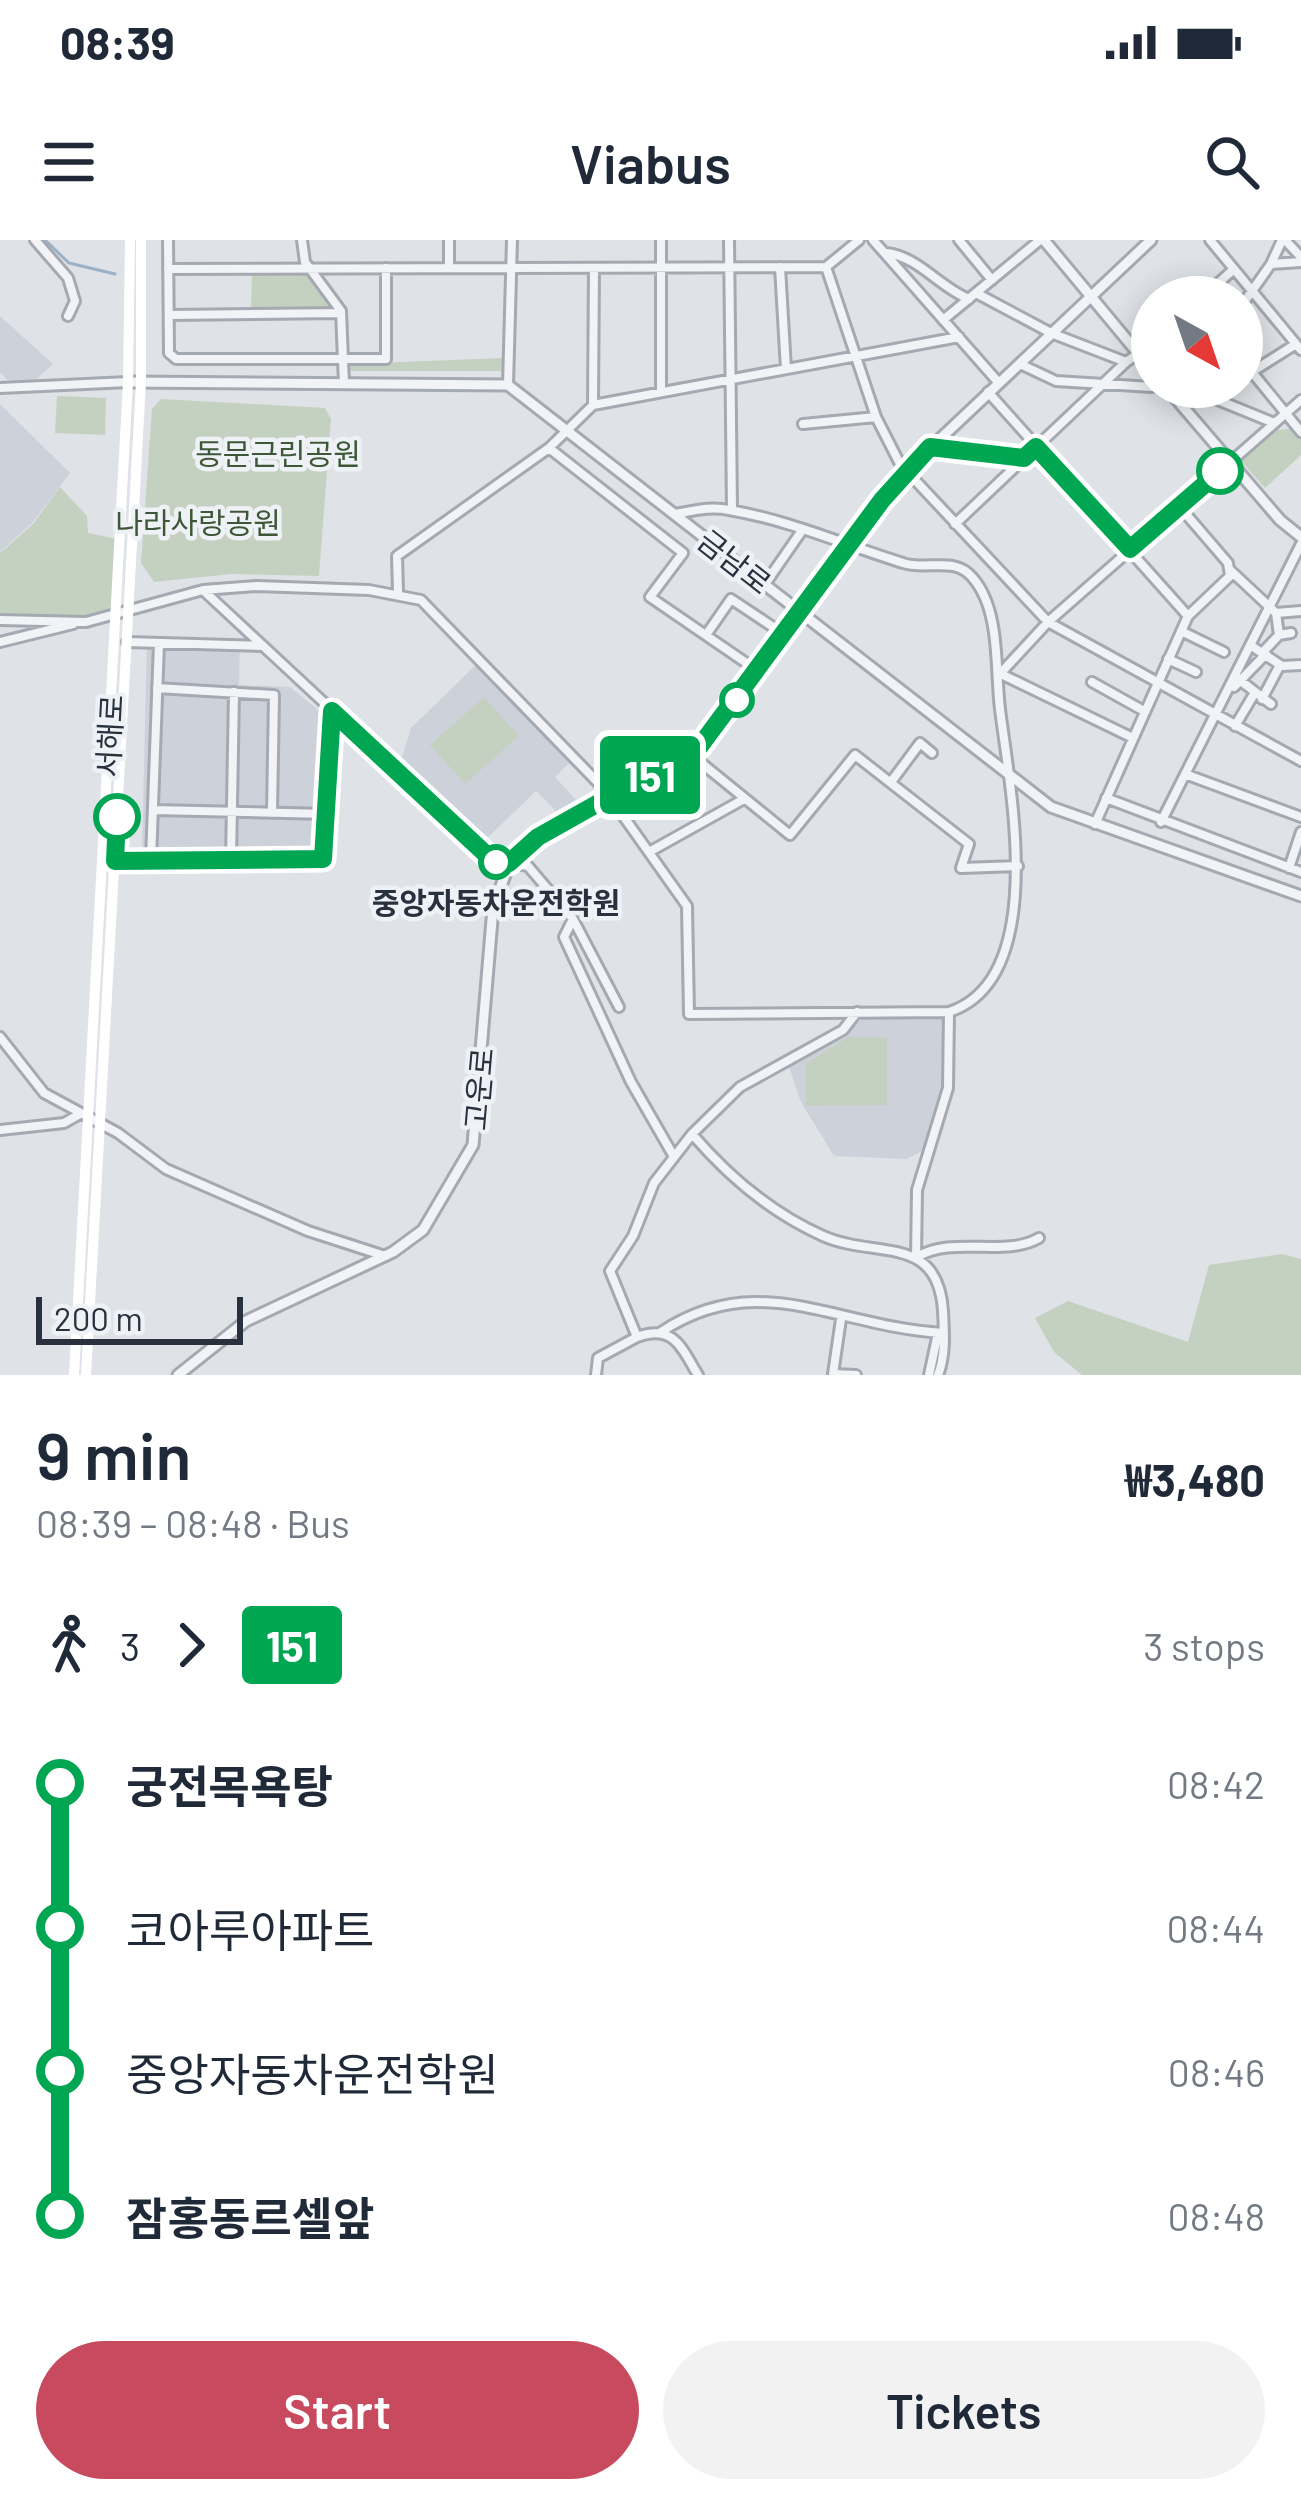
<!DOCTYPE html>
<meta charset="utf-8">
<style>
:root{--surface:#fff;--page:#f2f2f3;--text:#1f2937;--muted:#747a83;--accent:#c74a5e}
body{margin:0;font-family:Barlow,"Noto Sans KR",sans-serif;background:var(--page);color:var(--text);height:100vh;display:flex;flex-direction:column;font-size:45px;white-space:nowrap}
*{box-sizing:border-box;margin:0}
p{font-size:39px;color:var(--muted)}
.icon{flex:none;width:66px;height:66px;fill:none;stroke:currentColor;stroke-width:2;stroke-linecap:round;stroke-linejoin:round}
.map{position:relative;height:1135px;overflow:hidden}
.drawer{display:flex;flex-direction:column;background:var(--surface);flex:1}
.drawer>*{flex:none}
.badge{padding:0 24px;border-radius:9px;font-size:42px;line-height:78px}
.needle{width:78px;rotate:140deg}
.fabs{position:absolute;left:1131px;top:36px;display:grid;gap:24px}
.fabs a{display:grid;place-items:center;width:132px;height:132px;border-radius:50%;background:var(--surface);box-shadow:0 6px 30px #0003;font-size:60px}
.scale{position:absolute;left:36px;bottom:30px;width:207px;box-sizing:border-box;padding-left:12px;border:6px solid #29313e;border-top:0;font-size:33px;line-height:42px;white-space:nowrap;color:#29313e;-webkit-text-stroke:9px #eef1f5;paint-order:stroke}
.map>.badge{position:absolute;translate:-50% -50%;box-shadow:0 0 0 6px #fff}
.legs{display:flex;align-items:center;gap:18px;height:132px;padding:0 36px;font-size:39px}
.legs p{margin-inline-start:auto}
.summary{display:flex;align-items:center;justify-content:space-between;height:204px;padding:0 36px}
h1{font-size:66px;font-weight:600;line-height:90px}
.cta{display:flex;gap:24px;margin-top:auto;padding:24px 36px}
.cta a{flex:1;height:138px;border-radius:72px;background:var(--accent);color:#fff;font-size:48px;font-weight:600;line-height:138px;text-align:center}
.cta a+a{background:var(--page);color:var(--text)}
ul{padding:0 36px;list-style:none}
li{display:flex;align-items:center;gap:42px;height:144px;font-size:45px}
li i{display:grid;place-items:center;width:18px;height:100%;margin:0 15px;background:currentColor}
li i::after{content:'';width:30px;height:30px;margin:-15px;border:9px solid;border-radius:50%;background:var(--surface)}
li p{margin-inline-start:auto}
li:first-child i{background:linear-gradient(#0000 50%,currentColor 0)}
li:last-child i{background:linear-gradient(currentColor 50%,#0000 0)}
.status{display:flex;justify-content:space-between;align-items:center;height:84px;padding:0 60px;background:var(--surface);direction:ltr}
.status svg{height:33px;fill:currentColor}
header{display:flex;justify-content:space-between;align-items:center;height:156px;padding:0 36px;background:var(--surface);font-size:54px;font-weight:600}
.map>svg:first-child{display:block}
.built{fill:#cdd1d9}
.green{fill:#c5d1c0}
.lines{fill:none;stroke-linecap:round;stroke-linejoin:round}
.stream{stroke:#9bb1c6;stroke-width:3}
.minor-casing{stroke:#a5a9b1;stroke-width:14}
.tertiary-casing{stroke:#a5a9b1;stroke-width:15}
.minor{stroke:#f1f3f6;stroke-width:8}
.tertiary{stroke:#f1f3f6;stroke-width:9}
.secondary{stroke:#fff;stroke-width:10}
.line-1-casing{stroke:#fff;stroke-width:27}
.line-1{stroke:#00a651;stroke-width:18}
.stop-1-dot{fill:#fff;stroke:#00a651;stroke-width:6}
.labels{text-anchor:middle;dominant-baseline:central;stroke-width:9;stroke-linejoin:round;paint-order:stroke}
.park-label{font-size:30px;fill:#3e5837;stroke:#eef1f5}
.street-label{font-size:30px;fill:#29313e;stroke:#eef1f5}
.stop-label{font-size:30px;font-weight:bold;fill:#29313e;stroke:#eef1f5}
</style>
<div class="status"><b>08:39</b><svg viewBox="0 0 49 12"><path d="M0 12V9h3v3zM5 12V6h3v6zM10 12V3h3v9zM15 12V0h3v12zM26 1h20v11H26zM47 4h2v5h-2z"/></svg></div>
<header><svg class="icon" aria-label="menu" viewBox="0 0 24 24"><path d="M4 6h16M4 12h16M4 18h16"/></svg>Viabus<svg class="icon" aria-label="search" viewBox="0 0 24 24"><circle cx="10" cy="10" r="6"/><path d="M15 15l6 6"/></svg></header>
<div class="map">
<svg width="1301" height="1135" viewBox="0 0 1301 1135">
<rect width="100%" height="100%" fill="#dfe2e7"/>
<path class="built" d="M0 76 53 124 30 145 11 144 0 132Z
M0 164 70 233 33 282 0 312Z
M147 400 240 402 239 445 290 447 323 474 321 617 142 613Z
M477 424 571 521 555 537 579 563 559 574 536 551 480 605 399 527 411 488Z
M859 772 946 776V846L927 908 907 919 834 916 801 862 788 824 848 795Z"/>
<path class="green" d="M307 30 337 70 251 72 252 32Z
M505 118 504 131H349V124Z
M57 156 106 158 105 195 55 193Z
M161 159 325 168 331 179 319 336 231 334 154 342 141 323 152 169Z
M1289 189 1301 197V215L1265 248 1240 220 1273 190Z
M60 247 87 276 88 293 117 299 113 368 94 379H0V313L33 284Z
M484 457 519 496 465 544 430 505Z
M848 797H887V865L806 866V824Z
M1282 1014 1301 1019V1135H1082L1054 1112 1035 1078 1068 1061 1188 1102 1209 1025Z"/>
<g class="lines">
<path class="stream" d="M45 0 69 23 115 34"/>
<defs>
<path id="minor" d="M35 0 68 38 75 61 68 76
M168 0 169 113 176 119H386V28
M302 0 305 22 341 71 344 144
M449 0V28
M661 0V152
M729 0 732 270
M873 0 998 142
M959 0 992 40
M1210 0 1301 110
M1285 0 1301 17
M886 13C918 16 939 47 969 59
M1271 24 1282 0
M780 27 786 129
M826 27 876 177 900 224 1048 382 1301 521
M168 29 826 27 859 0
M976 53 1051 93 1126 122
M1203 57 1234 29
M1242 65 1271 24 1301 22
M169 75 341 73
M943 80 1040 0
M1242 120 1301 192
M1020 124 1056 141 1152 147
M1242 138 1296 104
M508 145 512 0
M1186 147 1274 183
M0 148 128 142
M988 152 1188 376
M1209 157 1225 147
M593 164 594 28
M803 184 876 177
M549 208 683 313 650 357 758 431
M930 208 1023 218
M955 284 1126 122 1152 104
M1230 330 1276 373 1279 395
M765 344 803 289
M204 351 493 620 528 626 573 679 564 697 631 842 673 915
M398 352 397 316 549 208 593 165 959 97
M1276 373 1301 371
M0 380 86 382 203 350 257 346 369 350 421 360 604 549 687 666 689 774 949 772C1050 739 1009 544 1000 469 995 429 1001 369 972 337 954 316 926 331 903 323 845 305 789 280 729 270 710 266 693 271 675 274
M1181 391 1224 412
M706 395 731 359 785 395
M0 402 73 384
M127 402 262 406
M1250 405 1282 426 1301 425
M1264 411 1279 395 1291 393
M1168 419 1196 432
M1001 434 1133 498
M998 436 1048 382 1301 160
M1237 438 1271 464
M1092 442 1144 471
M1234 447 1266 414
M157 448 274 455 272 573
M1262 459 1280 425
M1235 486 1254 454
M689 513 790 595 855 515 969 604 961 628 1018 626
M1185 534 1301 577
M891 542 920 503 932 513
M1106 558 1301 632
M153 570 328 574
M1161 582 1301 304
M1095 584 1188 376 1230 336 1228 323 1179 266
M649 612 744 559
M151 620 159 403
M231 620 234 452
M115 621 324 618 332 473
M1289 628 1301 592
M574 681 619 767
M0 797 44 853 118 893 166 929 308 991 385 1016
M0 890 64 883 80 874
M692 894C729 937 771 973 823 996 875 1019 938 993 943 1071 944 1092 946 1115 938 1135
M917 1017C953 995 1004 1018 1039 998
M916 1018 917 950 948 848 949 772
M841 1079 833 1134 856 1135
M661 1092C759 1027 836 1087 943 1093
M637 1097C674 1083 682 1109 698 1135
M596 1135 598 1118 637 1097 610 1031 633 996 654 943 692 894 740 847 843 790 857 772
M929 1135 938 1093"/>
<path id="tertiary" d="M1044 0 1152 130
M128 142 508 145 1051 567 1301 656
M1166 147 1280 280 1301 297
M178 1135 246 1081 393 1012 423 990 473 905 493 668 509 624 538 597 700 506 906 231 1151 0"/>
</defs>
<use href="#minor" class="minor-casing"/>
<use href="#tertiary" class="tertiary-casing"/>
<use href="#minor" class="minor"/>
<use href="#tertiary" class="tertiary"/>
<path class="secondary" d="M74 1135 128 142 130 0
M86 1135 141 142V0"/>
</g>
<g class="lines">
<defs>
<path id="line-1" d="M117 577 115 621 323 619 332 471 491 619 509 623 538 597 700 506 882 260 930 207 1024 218 1036 207 1130 309 1220 231"/>
</defs>
<use href="#line-1" class="line-1-casing"/>
<use href="#line-1" class="line-1"/>
</g>
<g class="stop-1-dot">
<circle cx="1220" cy="231" r="21"/>
<circle cx="737" cy="460" r="15"/>
<circle cx="117" cy="577" r="21"/>
<circle cx="496" cy="622" r="15"/>
</g>
<g class="labels">
<g class="park-label">
<text x="278" y="213">동문근린공원</text>
<text x="198" y="282">나라사랑공원</text>
</g>
<g class="street-label">
<text transform="translate(735 321) rotate(38)">금남로</text>
<text transform="translate(109 496) rotate(-87)">서해로</text>
<text transform="translate(478 849) rotate(-85)">고운로</text>
</g>
<g class="stop-label">
<text x="496" y="662">중앙자동차운전학원</text>
</g>
</g>
</svg>
<div class="fabs">
<a><svg class="needle" viewBox="-14 -14 28 28"><path d="M0-13l5 13h-10z" fill="#e53935"/><path d="M0 13l5-13h-10z" fill="#747a83"/></svg></a>
</div>
<div class="scale">200 m</div>
<b class="badge" style="left:650px;top:535px;background:#00a651;color:#fff">151</b>
</div>
<section class="drawer">
<div class="summary"><div><h1>9 min</h1><p>08:39 – 08:48 · Bus</p></div><b>₩3,480</b></div>
<div class="legs"><svg class="icon" aria-label="walk" viewBox="0 0 24 24"><circle cx="13" cy="4" r="2"/><path d="M13 8l-2 6 4 7M11 14l-3 7M7 12l3-4h3l4 4"/></svg>3<svg class="icon" aria-label="forward" viewBox="0 0 24 24"><path d="M9 5l7 7-7 7"/></svg><b class="badge" style="background:#00a651;color:#fff">151</b><p>3 stops</p></div>
<ul>
<li><i style="color:#00a651"></i><b>궁전목욕탕</b><p>08:42</p></li>
<li><i style="color:#00a651"></i><span>코아루아파트</span><p>08:44</p></li>
<li><i style="color:#00a651"></i><span>중앙자동차운전학원</span><p>08:46</p></li>
<li><i style="color:#00a651"></i><b>잠홍동르셀앞</b><p>08:48</p></li>
</ul>
<div class="cta"><a>Start</a><a>Tickets</a></div>
</section>
